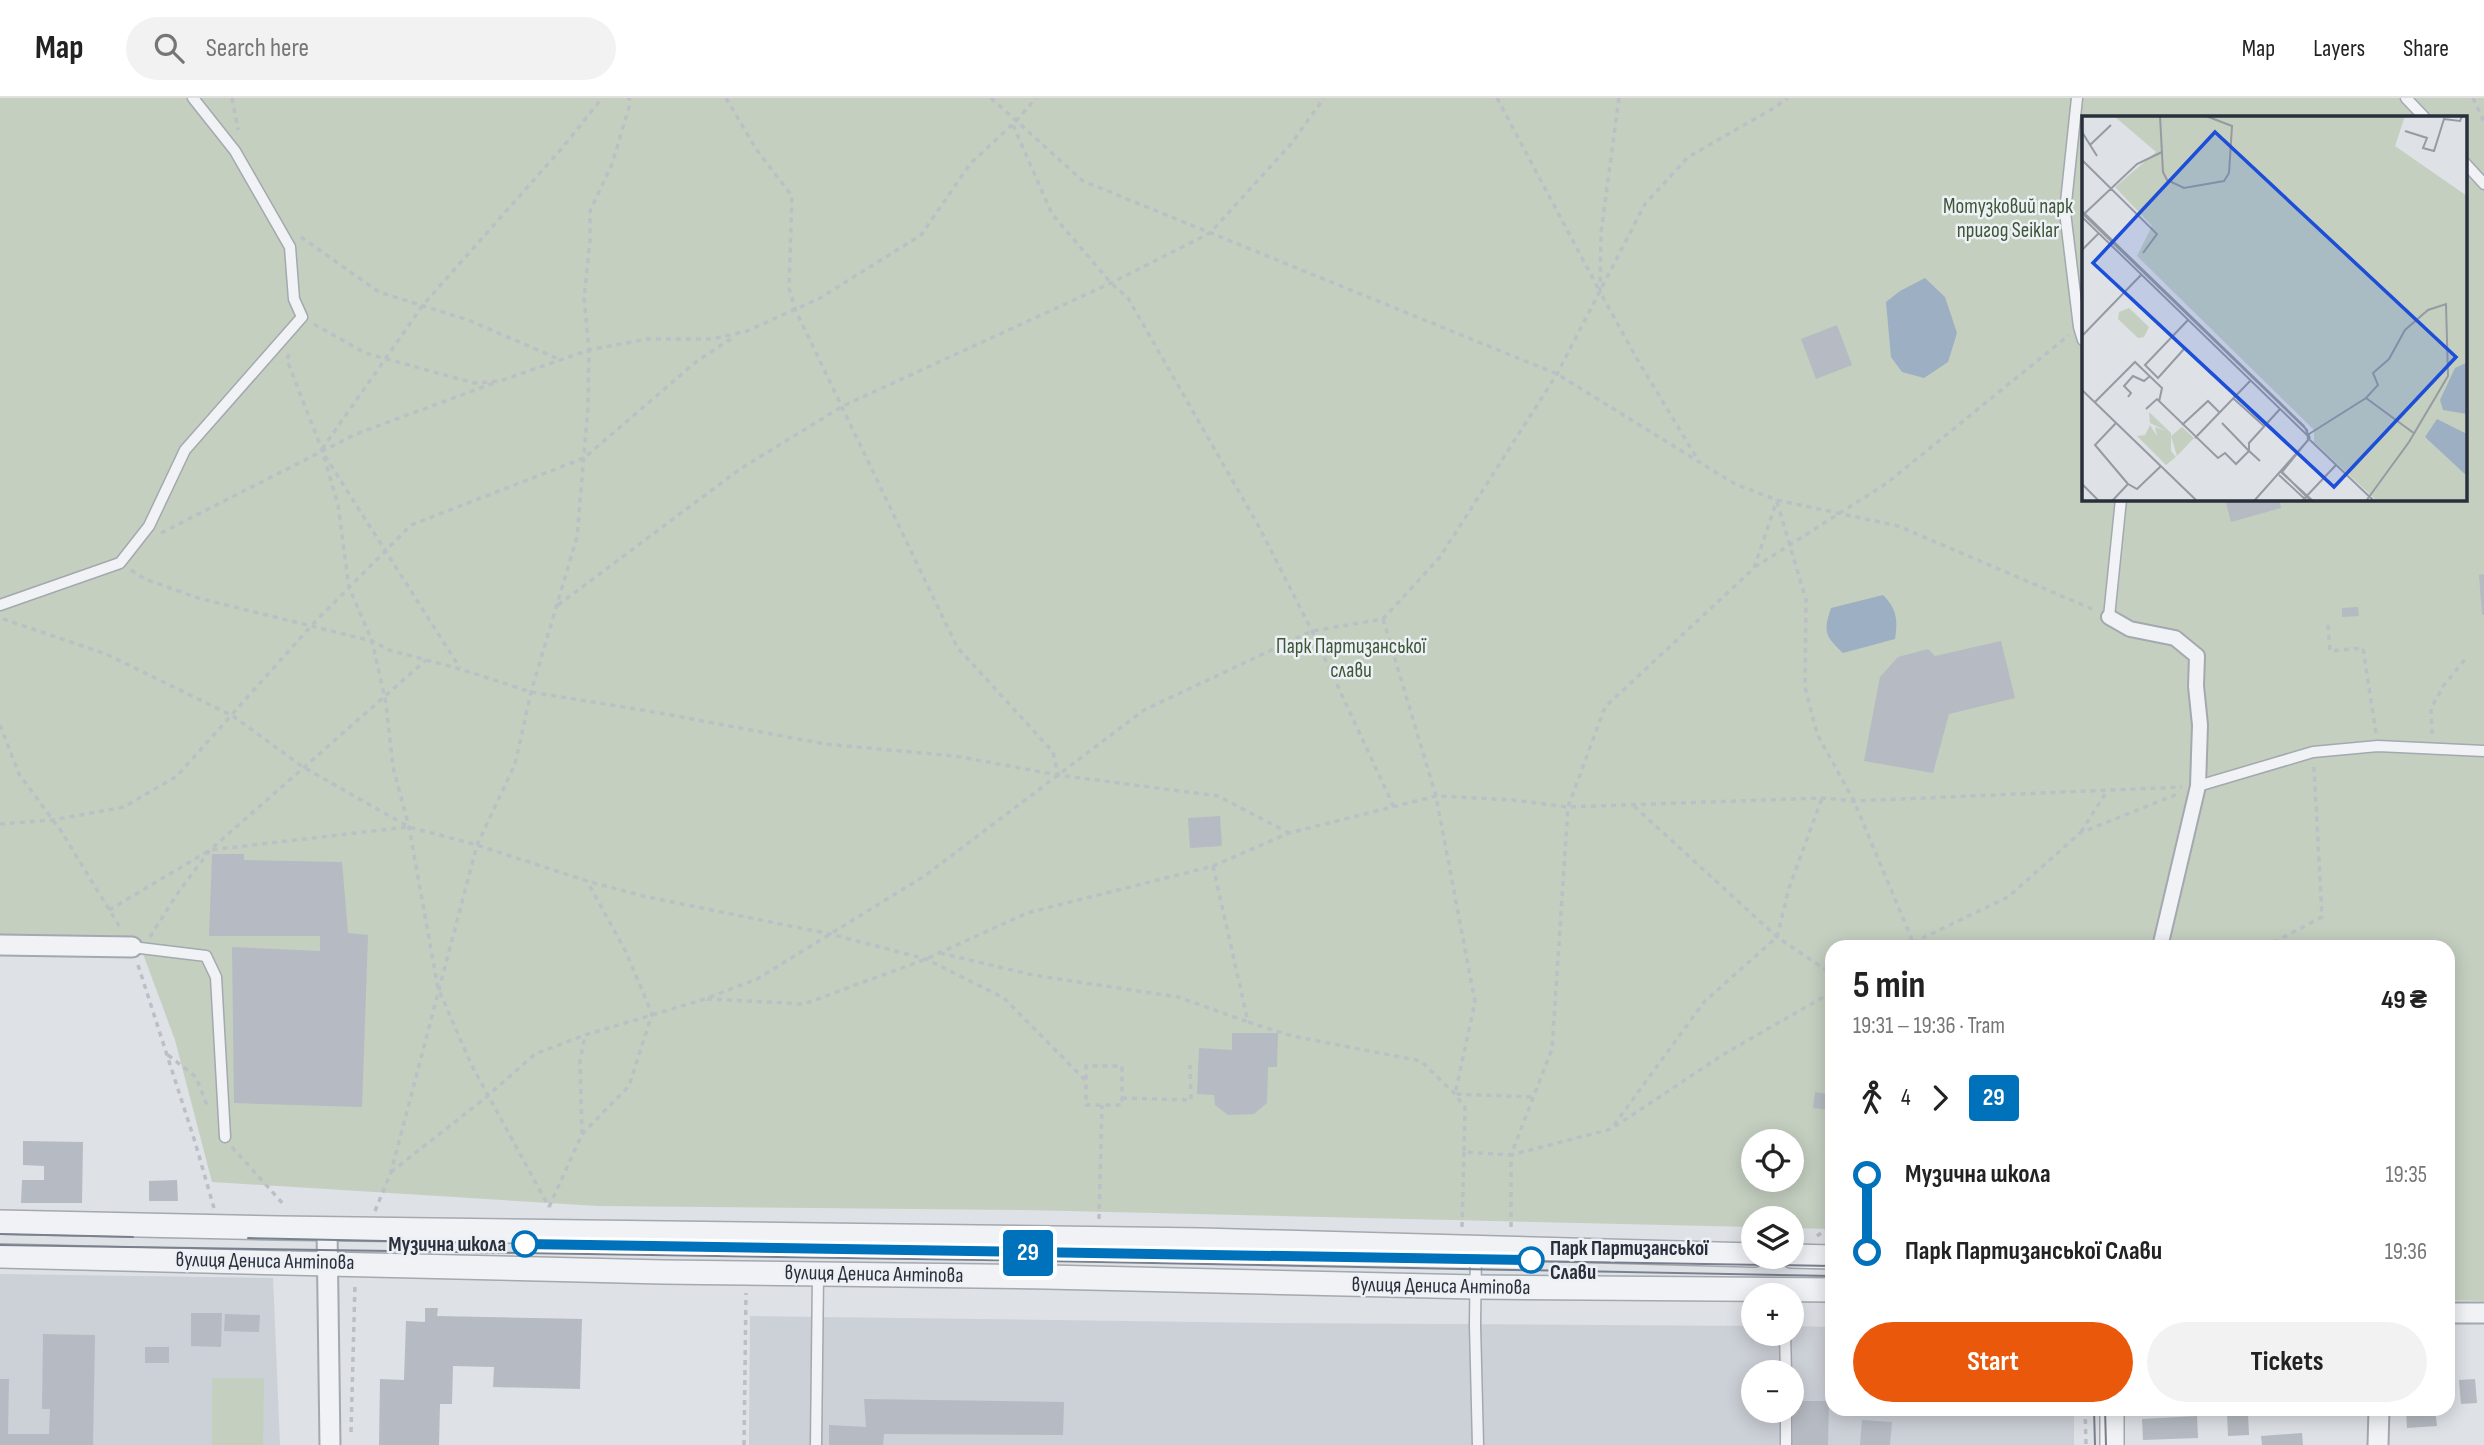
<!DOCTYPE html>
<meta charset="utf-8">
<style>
:root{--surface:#fff;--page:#f2f2f2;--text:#222;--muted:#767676;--line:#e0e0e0;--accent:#ea580c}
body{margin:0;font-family:"Sofia Sans Condensed",sans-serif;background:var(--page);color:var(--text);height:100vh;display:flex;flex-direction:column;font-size:26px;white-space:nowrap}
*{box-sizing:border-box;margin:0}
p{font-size:23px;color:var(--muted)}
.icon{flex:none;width:38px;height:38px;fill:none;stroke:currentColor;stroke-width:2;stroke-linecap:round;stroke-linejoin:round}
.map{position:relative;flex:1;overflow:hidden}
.details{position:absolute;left:1825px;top:842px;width:630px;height:476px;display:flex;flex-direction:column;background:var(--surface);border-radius:21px;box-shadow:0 4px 18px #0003}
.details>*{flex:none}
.badge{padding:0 14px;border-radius:5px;font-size:24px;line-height:46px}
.buttons{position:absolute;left:1741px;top:1031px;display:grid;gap:14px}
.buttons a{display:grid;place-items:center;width:63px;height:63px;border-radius:50%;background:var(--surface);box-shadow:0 4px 18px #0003;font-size:35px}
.map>.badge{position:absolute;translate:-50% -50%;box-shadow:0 0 0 4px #fff}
.legs{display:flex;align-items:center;gap:10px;height:77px;padding:0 28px;font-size:23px}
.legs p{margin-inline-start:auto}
.headline{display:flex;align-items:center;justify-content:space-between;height:119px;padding:0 28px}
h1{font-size:38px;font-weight:700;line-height:52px}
.button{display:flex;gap:14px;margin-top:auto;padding:14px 28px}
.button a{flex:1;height:80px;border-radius:42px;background:var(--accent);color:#fff;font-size:28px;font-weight:700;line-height:80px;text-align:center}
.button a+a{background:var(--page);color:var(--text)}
ul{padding:0 28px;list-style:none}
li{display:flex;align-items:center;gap:24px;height:77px;font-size:26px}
li i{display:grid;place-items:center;width:10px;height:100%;margin:0 9px;background:currentColor}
li i::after{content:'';width:18px;height:18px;margin:-9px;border:5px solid;border-radius:50%;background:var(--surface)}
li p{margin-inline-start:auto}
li:first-child i{background:linear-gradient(#0000 50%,currentColor 0)}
li:last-child i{background:linear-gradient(currentColor 50%,#0000 0)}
header{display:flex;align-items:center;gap:42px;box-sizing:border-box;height:98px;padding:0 35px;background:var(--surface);border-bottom:2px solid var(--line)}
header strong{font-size:33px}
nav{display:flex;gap:38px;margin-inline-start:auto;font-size:24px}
.search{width:490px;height:63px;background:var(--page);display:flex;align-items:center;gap:18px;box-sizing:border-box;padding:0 24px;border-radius:38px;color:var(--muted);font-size:26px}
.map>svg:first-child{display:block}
.built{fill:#ccd0d7;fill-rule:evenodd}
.green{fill:#c4cfc0;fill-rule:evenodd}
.water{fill:#9cafc3}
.building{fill:#b6bac2}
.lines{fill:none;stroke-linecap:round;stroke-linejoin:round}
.service-casing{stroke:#a4a8af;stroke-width:13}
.pedestrian-casing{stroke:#a4a8af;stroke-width:18}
.minor-casing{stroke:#a4a8af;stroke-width:23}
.tertiary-casing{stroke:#a4a8af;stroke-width:26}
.path{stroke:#bcbfc5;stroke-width:3.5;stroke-dasharray:5 5;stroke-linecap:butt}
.service{stroke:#f0f2f5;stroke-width:10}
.pedestrian{stroke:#f0f2f5;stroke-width:14}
.minor{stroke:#f0f2f5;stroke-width:19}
.tertiary{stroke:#f0f2f5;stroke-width:23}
.tram{stroke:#79818e;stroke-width:2}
.line-1-casing{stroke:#fff;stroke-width:16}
.line-1{stroke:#0072bc;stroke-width:10}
.stop-1-dot{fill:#fff;stroke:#0072bc;stroke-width:3.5}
.labels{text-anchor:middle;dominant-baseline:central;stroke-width:5;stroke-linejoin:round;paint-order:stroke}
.park-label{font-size:21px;fill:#3d5637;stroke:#edf0f4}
.stop-label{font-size:21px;font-weight:bold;fill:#292f3b;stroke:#edf0f4;text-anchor:end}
.street-label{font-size:21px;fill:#292f3b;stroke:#edf0f4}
.inset-road{fill:none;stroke:#969aa2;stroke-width:2}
.view{fill:#1d4ed8;fill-opacity:0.15;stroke:#1d4ed8;stroke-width:3.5}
.inset-edge{fill:none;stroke:#292f3b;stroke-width:3.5}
</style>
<header>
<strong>Map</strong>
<div class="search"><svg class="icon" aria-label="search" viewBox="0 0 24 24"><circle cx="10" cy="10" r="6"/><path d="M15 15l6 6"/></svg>Search here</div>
<nav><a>Map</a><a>Layers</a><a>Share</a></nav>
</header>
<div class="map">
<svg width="2484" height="1347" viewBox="0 0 2484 1347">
<rect width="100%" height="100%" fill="#dee1e6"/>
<path class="built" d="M0 1176 273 1180 280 1347H0Z
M750 1218 1268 1225 1753 1228 1754 1236H1792V1228L1832 1229V1311H2074V1347H749ZM1754 1274H1792V1312H1754Z"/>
<path class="green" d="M0 0H2484V1203L2448 1202V849H1832V1131L1792 1130V1120H1754L1753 1129 1024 1112 598 1108 212 1084 175 942 139 845 0 836ZM2083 19H2465V401H2083ZM1754 1043H1792V1082H1754Z
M212 1280H264L263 1347H212Z"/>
<path class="water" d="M1925 180 1945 199 1957 235 1948 264 1924 280 1902 274 1891 259 1886 204 1900 193Z
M1883 497C1897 511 1898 522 1895 541L1843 555C1825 538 1823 534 1831 510Z"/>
<path class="building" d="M1837 227 1852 267 1816 281 1801 241Z
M2225 401H2279L2281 410 2231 424Z
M2484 476V517H2482L2479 477Z
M2358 509 2359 518 2342 519V510Z
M2001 543 2015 600 1949 616 1933 675 1864 663 1880 579 1898 559 1928 551 1935 558Z
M1220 718 1222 748 1190 750 1188 720Z
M212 756H244V762L342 764 348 835 368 837 362 1009 234 1005 232 849 320 853V838H209Z
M1232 935H1278L1277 969H1268L1267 1005 1254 1016 1228 1017 1215 1007 1214 997 1197 996 1199 950 1232 952Z
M1815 994 1832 997 1830 1012 1813 1010Z
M23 1043 83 1044 82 1105H21L22 1082H44V1068L23 1067Z
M177 1082 178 1103H149V1083Z
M425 1210H438L437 1218 582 1221 580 1291 493 1289 494 1269 453 1268 452 1306H440L439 1347H379L380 1281 404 1282 406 1223 425 1224Z
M191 1215H222L221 1249 191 1248Z
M225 1216 260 1217 259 1234 224 1233Z
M43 1236 95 1237 93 1347H0V1281H9L8 1336H49L50 1311H42Z
M145 1249H169V1265H145Z
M2475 1281 2477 1305 2461 1306 2459 1282Z
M864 1301 1064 1304 1063 1337 884 1336 883 1347H829V1327L866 1329Z
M1793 1303H1829L1828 1347H1792Z
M2406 1311H2435L2437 1328 2407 1330Z
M2248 1314 2249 1337 2228 1338 2227 1315Z
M2197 1318 2198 1340 2143 1342 2142 1321Z
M1862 1322 1892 1324 1890 1347H1860Z
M2302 1335 2303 1347H2262L2261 1338Z"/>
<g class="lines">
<defs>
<path id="service" d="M2077 0 2065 114 2079 229 2083 242
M2406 0 2424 19
M2465 65 2484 86
M0 507 120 465 149 428 185 352 302 219 294 201 290 149 235 53 193 0
M2109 519 2121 401
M2198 688 2313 654 2378 648 2484 653
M132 849 206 858 216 879 225 1039
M1476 1150 1475 1227 1478 1347
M1785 1236 1786 1274
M1786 1312V1347
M816 1347 818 1176"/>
<path id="pedestrian" d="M2109 519 2130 531 2175 540 2197 558 2196 588 2200 627 2198 688 2160 849"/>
<path id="minor" d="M0 847 132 849
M327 1130 330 1347
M2448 1215H2484
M2378 1347 2379 1311"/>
<path id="tertiary" d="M0 1124 279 1130 1202 1142 1754 1157
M0 1158 663 1174 1047 1179 1475 1189 1832 1192
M1792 1158 1832 1159
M2112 1311V1347"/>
</defs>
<use href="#service" class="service-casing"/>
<use href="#pedestrian" class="pedestrian-casing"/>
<use href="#minor" class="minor-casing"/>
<use href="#tertiary" class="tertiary-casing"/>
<path class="path" d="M232 0 238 32
M726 0 756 51 792 98 789 190 795 211 957 549 1053 654 1058 677 1218 698 1289 735
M991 0 1083 83 1557 276 1735 386 1777 402 1898 428 2097 513
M1497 0 1599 192
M1619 0 1601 135 1600 194 1637 261 1698 362
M2473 0 2484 24
M1013 27 1052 116 1111 185 1128 200 1258 427 1312 533 1394 709
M301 139 379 194 468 222 561 262
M314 226 365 255 474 285 500 283 589 252 647 241H712L747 233 820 200 921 137 970 66 1016 23 1036 0
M289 256 287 262 322 352 338 407 349 489 372 543 386 605 393 669 409 729 438 890 471 966 549 1109
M322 351 423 207 563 49 602 0
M325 358 460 570
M1777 404 1806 502 1805 589 1817 636 1854 703 1915 849
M161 435 356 336 494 285
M1755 469 1887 385 2069 237
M131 472 145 481 198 500 372 543 389 552 460 571 531 594 660 615 825 646 955 658 1058 677
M558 507 740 371 843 308 1111 185 1210 135 1291 46 1324 0
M3 521 106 556 233 618 303 669 409 729 477 747 587 783 643 798 830 836 926 861 1004 900 1086 983V1007H1122V968H1086V983
M1383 521 1436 698 1475 904 1455 996 1533 999
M2328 527 2330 553 2363 550 2376 635
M0 627 19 676 61 733 121 831
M2432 636 2431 610 2444 587 2467 559
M1634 708 1777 839 1832 876
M0 726 53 722 124 709 177 678 311 528 411 427 584 360 697 263 735 238
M2081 734 2107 693
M1213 768 1248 924 1292 938 1421 963 1455 996 1465 1010 1464 1054 1511 1057 1552 951 1568 709 1605 609 1754 470 1777 402
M109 812 210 752 407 729
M150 839 177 796 210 752 426 562
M1904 849 2008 799 2080 735 2180 695
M2265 849 2322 819 2314 669
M940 855 1033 877 1178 899 1248 924
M138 867 195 1044 214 1110
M707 901 804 906 926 861 1027 815 1213 768 1289 735 1436 698 1513 702 1568 709 1822 700 1854 703 2182 689
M168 957 196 979 208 1010
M1122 1000 1191 1002 1190 967
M1614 1027 1704 904 1777 839 1789 790 1822 700
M582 1036 629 988 652 916 626 854 587 783
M232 1049 285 1108
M391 1074 484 1001 535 956 585 937 705 901 757 881 926 777 1144 612 1312 533 1383 521 1440 459 1557 276 1645 106 1688 59 1774 10 1787 0
M549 1109 582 1036 580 964 585 937
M375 1113 391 1074 477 747 515 666 531 594 577 439 588 309 589 252 584 200 590 142V113L612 66 630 6 629 0
M1099 1121 1102 1007
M1462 1129 1464 1054
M1511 1129V1057L1611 1031 1724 956 1832 894
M1817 1138 1832 1127
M2085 1311 2086 1347
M351 1334 355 1186
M744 1347 746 1195"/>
<use href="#service" class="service"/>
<use href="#pedestrian" class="pedestrian"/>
<use href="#minor" class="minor"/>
<use href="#tertiary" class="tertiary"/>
<path class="tram" d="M0 1136 133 1139
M248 1140 479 1145
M0 1147 1047 1163 1832 1178
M1351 1160 1832 1168
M2094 1311 2095 1347
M2105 1311 2106 1347"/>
</g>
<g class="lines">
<defs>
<path id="line-1" d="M525 1146 1531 1162"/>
</defs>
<use href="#line-1" class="line-1-casing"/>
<use href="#line-1" class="line-1"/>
</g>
<g class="stop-1-dot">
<circle cx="525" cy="1146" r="12"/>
<circle cx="1531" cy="1162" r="12"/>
</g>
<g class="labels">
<g class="park-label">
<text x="2008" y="108">Мотузковий парк<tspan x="2008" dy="24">пригод Seiklar</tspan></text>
<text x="1351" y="548">Парк Партизанської<tspan x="1351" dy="24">слави</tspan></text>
</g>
<g class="stop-label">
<text x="506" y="1146">Музична школа</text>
<text x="1550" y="1150" text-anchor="start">Парк Партизанської<tspan x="1550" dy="24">Слави</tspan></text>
</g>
<g class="street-label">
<text transform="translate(265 1163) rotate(1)">вулиця Дениса Антіпова</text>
<text transform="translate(874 1176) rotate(1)">вулиця Дениса Антіпова</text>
<text transform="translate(1441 1188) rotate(1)">вулиця Дениса Антіпова</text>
</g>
</g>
<g transform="translate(2082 18)">
<rect width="385" height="385" fill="#dee1e6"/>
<path d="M32 0H323L313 30 385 80V385H295L232 326V314L55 140 70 110 33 71 74 36ZM47 192 67 211 62 221 56 222 36 203 37 196ZM67 296 89 317V335L94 341 84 349 55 320 63 319 68 309 75 320 73 311 84 315 68 307ZM100 311 112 322 95 340 89 320Z" fill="#c4cfc0"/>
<path d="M384 247 385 298 361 294 358 284 373 252ZM355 303 385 318V360L343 321Z" fill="#9cafc3"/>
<path class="inset-road" d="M78 0 81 56 85 64 102 72 142 65 147 57 150 10 124 0M323 15 345 22 341 32 352 35 362 3 378 5 380 0M0 16 15 40M8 29 29 9M0 44 75 118 61 137M0 95 222 310 228 322M0 97 225 314 226 324 200 356 229 385M1 99 55 48 80 36M0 101 227 321M0 134 17 117M0 220 60 158M102 233 76 262 63 249 106 204M0 274 115 385M46 281 49 277 42 270 51 260 62 265 68 260M284 282 333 318M152 283 182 310M13 286 53 246 80 272 77 286M64 293 75 283 136 342 143 337 154 348 167 335 178 345M34 307 13 329 46 368M140 307 167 335V327L198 293M100 309 126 285 138 297M227 318 284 282 296 269 291 257 307 243 323 214 346 194 364 188 366 260 327 326 284 385M113 322 169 264M228 324 292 385M199 356 231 385M197 359 225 385M0 368 17 385M30 385 46 368 55 373 79 350M172 385 228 322M220 385 254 349"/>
<path class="view" d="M133 16 374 241 252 371 11 147Z"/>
<rect width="385" height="385" class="inset-edge"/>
</g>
</svg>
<div class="buttons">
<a><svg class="icon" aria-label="locate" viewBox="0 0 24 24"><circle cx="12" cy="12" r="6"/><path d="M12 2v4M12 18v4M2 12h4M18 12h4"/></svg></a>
<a><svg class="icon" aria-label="layers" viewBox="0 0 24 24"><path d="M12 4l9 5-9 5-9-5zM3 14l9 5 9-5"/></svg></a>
<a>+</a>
<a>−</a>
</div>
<b class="badge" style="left:1028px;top:1155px;background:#0072bc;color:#fff">29</b>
<section class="details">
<div class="headline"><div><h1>5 min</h1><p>19:31 – 19:36 · Tram</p></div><b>49 ₴</b></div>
<div class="legs"><svg class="icon" aria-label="walk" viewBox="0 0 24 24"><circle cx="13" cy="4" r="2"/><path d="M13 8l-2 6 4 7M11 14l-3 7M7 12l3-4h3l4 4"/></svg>4<svg class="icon" aria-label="forward" viewBox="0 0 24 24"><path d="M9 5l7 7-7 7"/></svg><b class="badge" style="background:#0072bc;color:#fff">29</b></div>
<ul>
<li><i style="color:#0072bc"></i><b>Музична школа</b><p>19:35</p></li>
<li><i style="color:#0072bc"></i><b>Парк Партизанської Слави</b><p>19:36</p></li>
</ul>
<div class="button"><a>Start</a><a>Tickets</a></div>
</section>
</div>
